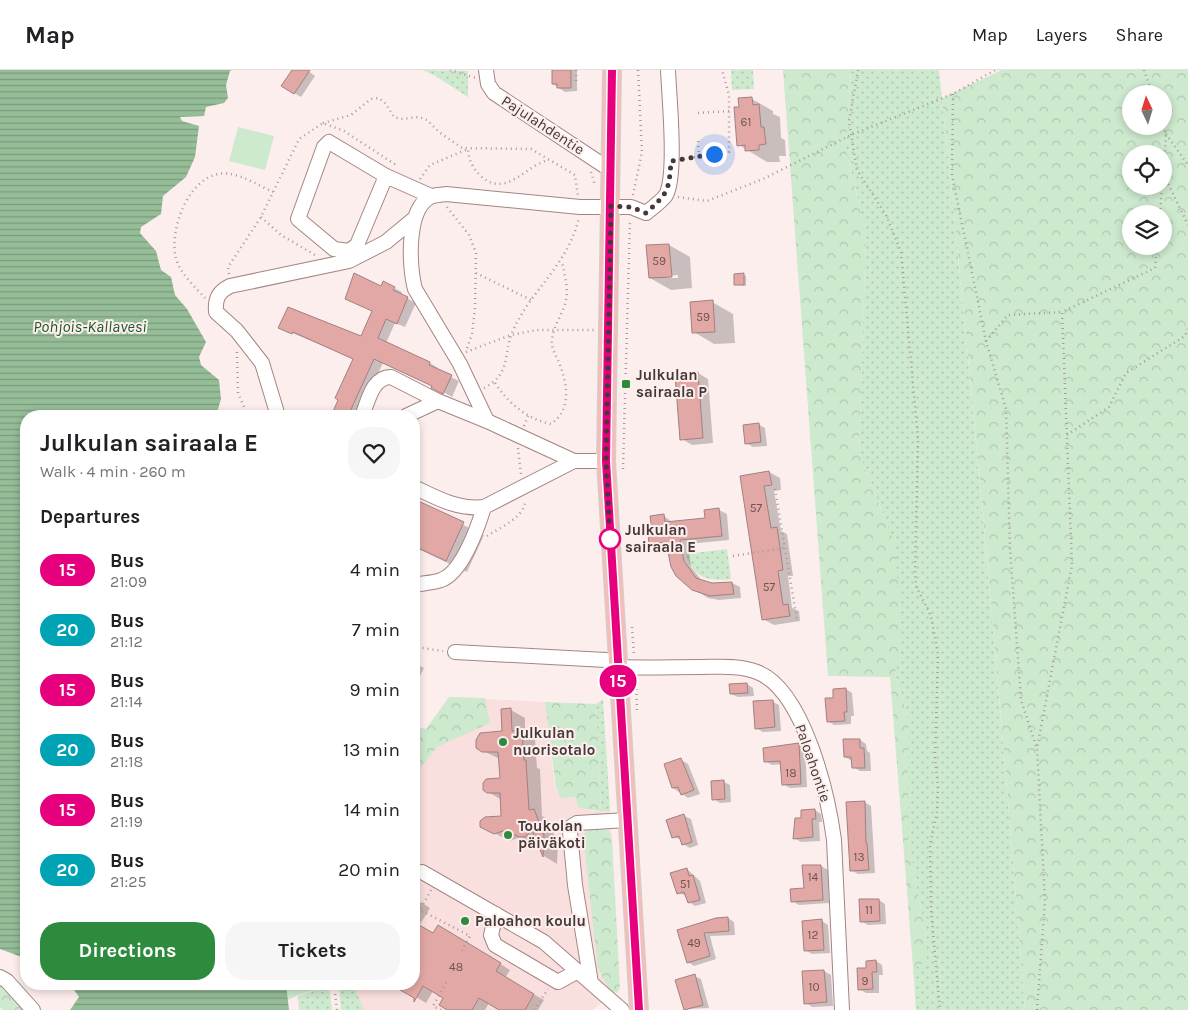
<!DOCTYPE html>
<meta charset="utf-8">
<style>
:root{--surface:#fff;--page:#f6f6f6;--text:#202124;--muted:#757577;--line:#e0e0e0;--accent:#2e8b3d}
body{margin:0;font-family:Karla,sans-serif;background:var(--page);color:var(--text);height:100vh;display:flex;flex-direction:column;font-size:19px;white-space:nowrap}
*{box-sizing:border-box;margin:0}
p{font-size:16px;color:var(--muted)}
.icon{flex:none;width:28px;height:28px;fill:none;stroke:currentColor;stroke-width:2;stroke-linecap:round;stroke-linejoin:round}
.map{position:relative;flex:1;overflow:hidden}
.panel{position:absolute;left:20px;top:340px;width:400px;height:580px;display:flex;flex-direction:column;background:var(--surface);border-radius:20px;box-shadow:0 2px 8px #0003}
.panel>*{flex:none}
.badge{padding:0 10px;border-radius:16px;font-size:18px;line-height:32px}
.needle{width:32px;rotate:356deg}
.controls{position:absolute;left:1122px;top:15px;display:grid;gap:10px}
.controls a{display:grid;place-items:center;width:50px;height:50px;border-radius:50%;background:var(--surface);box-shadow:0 2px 8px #0003;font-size:25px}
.you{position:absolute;width:25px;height:25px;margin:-12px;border:4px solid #fff;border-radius:50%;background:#1a73e8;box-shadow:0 0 0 8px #1a73e833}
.map>.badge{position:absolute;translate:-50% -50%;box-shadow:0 0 0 2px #fff}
h2{padding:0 20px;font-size:19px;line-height:45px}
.round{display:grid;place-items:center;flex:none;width:52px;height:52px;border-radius:20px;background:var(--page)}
.overview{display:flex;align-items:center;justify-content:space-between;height:85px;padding:0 20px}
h1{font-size:24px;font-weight:700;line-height:38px}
.primary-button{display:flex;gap:10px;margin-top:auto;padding:10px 20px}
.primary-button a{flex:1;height:58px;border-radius:20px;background:var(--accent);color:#fff;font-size:20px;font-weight:700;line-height:58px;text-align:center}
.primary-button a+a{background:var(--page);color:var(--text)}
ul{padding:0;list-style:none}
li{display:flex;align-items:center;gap:15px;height:60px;padding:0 20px}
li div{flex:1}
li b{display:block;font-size:19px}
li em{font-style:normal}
li .badge{min-width:55px;font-weight:700;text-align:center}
header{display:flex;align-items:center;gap:30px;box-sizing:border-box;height:70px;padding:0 25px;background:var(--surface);border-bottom:1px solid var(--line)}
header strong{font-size:24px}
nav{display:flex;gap:28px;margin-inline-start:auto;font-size:18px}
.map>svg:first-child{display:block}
.built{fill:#f9dfdd}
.green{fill:url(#green-dots)}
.forest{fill:url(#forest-crowns);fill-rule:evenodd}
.pitch{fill:#cde9ce}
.water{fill:url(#water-rules)}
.shadow{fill:#0003;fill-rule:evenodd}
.building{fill:#e2a8a5;stroke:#a18180}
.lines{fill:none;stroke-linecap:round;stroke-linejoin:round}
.minor-casing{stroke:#a48583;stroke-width:16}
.major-casing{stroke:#d3cfcf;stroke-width:20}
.path{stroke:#a89a99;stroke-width:2.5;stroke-dasharray:1 4;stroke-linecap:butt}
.minor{stroke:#fff;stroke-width:14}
.major{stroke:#f1bebc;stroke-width:18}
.line-casing{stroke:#fff;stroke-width:11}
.line{stroke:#e6007e;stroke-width:8}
.walk{stroke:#463837;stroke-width:5;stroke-dasharray:0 9}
.poi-dot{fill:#2e8b3d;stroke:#fceeed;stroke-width:2}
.stop-dot{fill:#fff;stroke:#e6007e;stroke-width:2.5}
.labels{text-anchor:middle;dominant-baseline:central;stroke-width:4;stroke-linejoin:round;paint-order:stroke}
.number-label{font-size:12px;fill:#6d5452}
.street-label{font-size:15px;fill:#463837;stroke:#fceeed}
.poi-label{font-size:15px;font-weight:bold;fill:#463837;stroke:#fceeed;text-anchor:start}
.stop-label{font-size:15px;font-weight:bold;fill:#463837;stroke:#fceeed;text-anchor:start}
.water-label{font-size:16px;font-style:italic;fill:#1e5827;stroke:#fceeed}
</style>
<header>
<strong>Map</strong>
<nav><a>Map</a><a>Layers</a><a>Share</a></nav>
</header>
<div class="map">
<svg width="1188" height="940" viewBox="0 0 1188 940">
<defs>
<pattern id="green-dots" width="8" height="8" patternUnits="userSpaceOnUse" patternTransform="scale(1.25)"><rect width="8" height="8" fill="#cde9ce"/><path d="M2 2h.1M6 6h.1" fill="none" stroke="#b1c9b2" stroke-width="1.8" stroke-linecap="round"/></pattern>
<pattern id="forest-crowns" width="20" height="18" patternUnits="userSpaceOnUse" patternTransform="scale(1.25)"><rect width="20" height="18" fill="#cde9ce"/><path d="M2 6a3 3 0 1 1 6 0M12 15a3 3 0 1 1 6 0" fill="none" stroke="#b1c9b2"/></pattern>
<pattern id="water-rules" width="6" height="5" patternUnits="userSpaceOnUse" patternTransform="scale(1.25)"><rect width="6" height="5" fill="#95bd97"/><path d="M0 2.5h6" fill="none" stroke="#7b9b7c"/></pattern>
</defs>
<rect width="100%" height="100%" fill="#fceeed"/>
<path class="built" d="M449 627 545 632 555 718 561 728 575 727 591 741H610L612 769 609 761 613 924 592 940H344L345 914H414V794L418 792 414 776V677Z"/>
<path class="green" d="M422 0 468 1V27L434 5Z
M731 0H753L754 19 732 20Z
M851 0H939C972 313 1000 626 1025 940H916L913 897 927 893V872L908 769V648L895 604 901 571 884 446 859 384 866 163 846 80Z
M727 479 731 509C709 512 693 508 686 484Z
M603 629 610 741H601L596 634Z
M339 914H353L364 940H341Z
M329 916 332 940H299L298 926Z"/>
<path class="forest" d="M783 0H851L846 80 866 163 859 384 895 474 902 571 895 604 908 648V769L927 872V893L913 897 890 607 828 606Z
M1002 0H1188V940H1025C1001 636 974 332 942 28ZM1131 24H1164V56H1131ZM1131 84H1164V116H1131ZM1131 144H1164V176H1131Z
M449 627 485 628 490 653 437 677 414 706V656L426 659Z
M545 632 596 634 601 741 579 738 575 727 561 728 556 718Z
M602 758 609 761 612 769 620 918 617 923 610 921 598 898 583 766 586 760Z
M0 913 27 940H3L0 937Z
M286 914H329V916L298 925 286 931Z"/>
<path class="pitch" d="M238 57 274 66 265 100 229 91Z"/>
<path class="water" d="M0 0H232L230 1 226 15 228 28 224 33 206 37 204 46 180 47 182 51 199 56 195 87 186 107 163 126 161 144 141 157 140 163 156 181 161 200 171 207 175 225 187 239 206 272 199 287 201 295 219 310 221 329 216 346H26V892L19 886 0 879Z
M70 914H286L289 940H70L79 927Z"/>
<path class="shadow" d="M294 0H307L315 6 301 27 294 23Z
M553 0H577V21L565 22 553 14Z
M752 29 773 41V44L780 47 781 68 785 70 786 86H779L780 92H767L739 75 740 38Z
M669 175 690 187 692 218 671 220 650 208ZM678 205V208H668V206Z
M744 205 746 206V216L735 214Z
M382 217 394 218 402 222 401 225 416 233 405 257 395 253 386 273 430 293 438 298 437 300 459 311 452 327 433 316 383 293 358 346H332L355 289 280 258 362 268Z
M712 232 733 244 735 273 714 274 694 262Z
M698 303 708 309 713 373 692 375 682 369Z
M758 354 765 358 767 376 753 377 746 373Z
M769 402 780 408 781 420 774 421 781 461 787 464 793 506H788L792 538 799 541 800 551 774 555 763 549 742 407Z
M414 431 484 465 467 502 414 477Z
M719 440 727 444 729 470 688 474 691 497 702 511 712 515 732 513 740 517 741 528 719 530 708 528 685 514 672 497 668 476 658 477 650 473 664 446 672 452 706 449Z
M414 593 424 598 414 618Z
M747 614 753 618 754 626 738 627 731 624Z
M846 619 852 623 854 646H851V654L834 655 828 651 835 629Z
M773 632 779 635 781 661 763 662 756 658Z
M511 640 525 648V664L535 670 537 698 540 699 542 746 547 749 558 774 557 794 544 786 539 774H534L521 767 509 771 482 756 503 747 502 730 488 722 501 709 500 689 483 681 503 663Z
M860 670 866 674 867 681 870 683 871 701H860L853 697 852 691 845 687Z
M798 675 805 678 807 717 790 718 783 714 782 694 772 695 765 691Z
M681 690 688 694 700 724 688 728 673 718Z
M724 712 730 715 731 732 720 733 714 729Z
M864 732 871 736 875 803 858 804 851 800Z
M815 740 821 744 822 752H819L820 771 801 772 794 768 803 749Z
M684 746 691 749 698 775 690 778 683 774 682 770 673 767Z
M821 796 828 800 829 833 799 835 792 831 805 819 804 797Z
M687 799 700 811 706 833 695 836 689 832 687 826 678 823Z
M414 828 430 838 419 856 433 865 472 876 510 900 505 908 544 930 538 940H501L489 933 485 940H450L445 928 433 921 426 933 401 918 403 914H414V896L416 891 414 890Z
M879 830 885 834 886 854 868 855 861 851Z
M728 848 734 852 735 865 710 866 716 889 694 896 688 892 679 861Z
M822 851 828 855 830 883 812 884 805 880Z
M876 891 882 895 883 905H879V923H866L859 919 868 899Z
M824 901 831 905 833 936 812 937 806 933Z
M694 906 701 909 709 938 685 939Z"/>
<path class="building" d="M292 0H310L294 24 281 16Z
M552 0H571V18H557V14H552Z
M752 27 753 35 759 34 761 57H764L766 74 759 75V80L745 81V75L737 76 734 37H739L738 28Z
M669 174 672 207 649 208 646 175Z
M354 203 381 216 383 211 395 217 393 220 408 227 397 254 386 249 378 268 430 292 429 295 452 305 443 324 431 318 432 316 374 289 348 346H331L338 330 335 328 353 289 293 262 292 264 278 258 288 237 361 266 372 241 345 229Z
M744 203V215H734V204Z
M713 230 715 262 692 263 690 232Z
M698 302 703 368 680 370 675 304Z
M759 353 761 372 745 374 743 355Z
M769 401 772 415 764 416 771 458 777 457 779 470 783 500 778 501 783 535 788 534 790 546 762 550 740 406Z
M414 429 464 452 446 491 414 476Z
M719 438 722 466 680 470 684 491 696 508 712 513 732 512 734 524 710 526 692 520 676 506 671 497 666 472 649 474 647 454 651 453 650 446 664 444 665 452 705 448 704 440Z
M747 613 748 623 730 624 729 614Z
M846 618 847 642H844L845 651 827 652 825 628H833V619Z
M773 630 775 657 755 659 753 631Z
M511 638 512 661 522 660 524 690H526L529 740 534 739 544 765 543 787 532 760 525 767H519L506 760 494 764 480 757V751L485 747 501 746 500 723H487L483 720V713L486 709 500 708 498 682H482L476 678V670L480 663 502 661 501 639Z
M843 669H860V678H864L865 698H852L851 687H844Z
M799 673 801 714 782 715 780 691 764 692 763 678Z
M681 688 694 720 681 725 678 717 672 718 664 694Z
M724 710 725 729 712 730 711 711Z
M865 731 866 773H867L869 800 850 801 846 732Z
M815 739 816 749H812L813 767 793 769 795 748H801V740Z
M684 744 692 772 682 775 679 766 672 768 666 750Z
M802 795H821L823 830 791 832 790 819 804 818Z
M687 798 689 806 693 805 700 830 688 833 684 822 677 824 670 803Z
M859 829H879L880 851 860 852Z
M728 847 729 861 704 863 710 886 687 893 677 860 716 848Z
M822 849 824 880 804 881 802 851Z
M414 852 433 863 438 855 501 893 496 901 534 924 525 940H499L479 928 472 940H447L439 935 443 928 423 916 414 932V928L390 914H414Z
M876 890 877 902H872L873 919 858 920 857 898H866V891Z
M824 900 827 932 804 934 802 901Z
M695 904 703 935 684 940 675 910Z"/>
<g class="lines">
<defs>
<path id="minor" d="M486 0 488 14 494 23 612 101
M386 106 357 175 349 181 334 179 298 149 324 77 329 72 386 106 431 126
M278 346 262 293 237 261 216 242C215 229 218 222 230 216L349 191 386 172 415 148
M362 346C368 332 372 307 391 307L438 331 487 351
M406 346 438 331
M574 391 487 351 460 294 415 219C409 197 406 140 430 127 434 125 441 125 446 124L580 137H631L646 143C652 138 662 131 666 125 677 105 669 25 668 0
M414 417C437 428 458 440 484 437L574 391H606
M414 515C422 513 433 513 441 510 462 503 478 457 484 437
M455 582 606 590
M617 597C645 598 673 597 701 597 719 597 740 595 757 602 804 620 828 725 834 770L842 940
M422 802 544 872 622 940
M496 844 491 865 495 875 558 912 578 901
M0 907 7 911 33 940
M591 913 575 815 570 762 572 756 577 753 627 750"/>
<path id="major" d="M612 0 606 391 639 940"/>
</defs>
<use href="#minor" class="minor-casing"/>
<use href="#major" class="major-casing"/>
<path class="path" d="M450 0 476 8
M576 0V15
M858 0 849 51 857 100 886 145 901 182 918 369 915 504 916 516 931 546 938 584 935 688 938 717 937 742 930 775 931 839 940 940
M1144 0 1152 24
M953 24 952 105 986 271 1006 339 1010 478 1021 630 1036 676
M698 43 729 41
M323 53 351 45 371 29 379 28 386 34 394 47 401 49 419 47 427 50 439 62 462 78 531 79 575 105 578 126
M1163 56 1166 64 1164 101
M1166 64 1188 95
M698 71 699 86
M684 89 729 82V25L722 0
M591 102 595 115
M1164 105 1188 155
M420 109 430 95 468 79C469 91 473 99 482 107 507 128 525 95 549 90
M633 125 642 82 638 0
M678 127 707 131 763 109 851 65 953 24 995 0
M447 137 469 165 476 183 475 238 472 264 466 281
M1160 144 1162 116
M261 147 281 165 315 185
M476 203 531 230
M229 204 228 197 261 147 299 69 323 53 344 61 396 95
M205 228C195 217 179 202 176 188 168 158 192 97 230 104 244 106 260 116 273 122
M986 271 1008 245 1062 242
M237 282 238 323 248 346
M466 282 511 265 537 260H594
M495 313C509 334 527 349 551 354 571 340 568 316 560 295 557 286 551 280 552 270 553 258 560 248 564 237 570 222 565 207 562 192
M484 318C511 304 503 286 512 263 530 220 567 197 579 148
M524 356 528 346
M1067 365 1109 337 1126 303 1185 266 1188 259
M518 378 521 405
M623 399 630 150
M775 419 797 550
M487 466C500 457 525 448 525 430
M733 486 784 478
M632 557 634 586
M414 573 422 578 443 581
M636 609 637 641
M431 820 420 840 470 866 461 882
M334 914 337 940
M441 940 433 936 447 911
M534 940 548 919
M1037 940 1045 831 1037 678 1072 495 1062 242 1155 198 1157 176"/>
<use href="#minor" class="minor"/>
<use href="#major" class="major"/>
</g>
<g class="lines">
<defs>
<path id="line" d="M612 0 606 391 639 940"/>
</defs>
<use href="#line" class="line-casing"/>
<use href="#line" class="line"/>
<path class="walk" d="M610 469 606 391 611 136 631 137 646 143C668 123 669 121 671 91L714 84"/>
</g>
<g class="poi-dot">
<rect x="621" y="309" width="10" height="10" rx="2.5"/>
<circle cx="503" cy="672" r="5"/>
<circle cx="508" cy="765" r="5"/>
<circle cx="465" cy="851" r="5"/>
</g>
<circle class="stop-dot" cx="610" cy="469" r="10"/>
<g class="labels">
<g class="number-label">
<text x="746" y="52">61</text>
<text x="659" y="191">59</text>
<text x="703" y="247">59</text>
<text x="756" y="438">57</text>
<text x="769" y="517">57</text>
<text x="791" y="703">18</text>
<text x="859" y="787">13</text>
<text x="813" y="807">14</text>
<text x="685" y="814">51</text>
<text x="869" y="840">11</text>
<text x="813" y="865">12</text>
<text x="694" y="873">49</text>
<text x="456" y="897">48</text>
<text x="865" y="911">9</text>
<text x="814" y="917">10</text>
</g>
<g class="street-label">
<text transform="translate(543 55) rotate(33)">Pajulahdentie</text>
<text transform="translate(813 693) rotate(71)">Paloahontie</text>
</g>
<g class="poi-label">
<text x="636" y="305">Julkulan<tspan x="636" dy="17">sairaala P</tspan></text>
<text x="513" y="663">Julkulan<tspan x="513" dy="17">nuorisotalo</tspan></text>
<text x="518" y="756">Toukolan<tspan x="518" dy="17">päiväkoti</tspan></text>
<text x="475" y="851">Paloahon koulu</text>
</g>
<g class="stop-label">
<text x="625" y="460">Julkulan<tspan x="625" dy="17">sairaala E</tspan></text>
</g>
<g class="water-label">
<text x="90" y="256">Pohjois-Kallavesi</text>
</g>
</g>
</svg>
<div class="controls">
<a><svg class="needle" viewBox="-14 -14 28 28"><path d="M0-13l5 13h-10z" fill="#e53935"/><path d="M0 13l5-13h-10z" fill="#757577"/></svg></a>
<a><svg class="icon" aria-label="locate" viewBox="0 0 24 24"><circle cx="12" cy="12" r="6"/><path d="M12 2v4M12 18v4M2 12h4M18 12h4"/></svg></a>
<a><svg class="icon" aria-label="layers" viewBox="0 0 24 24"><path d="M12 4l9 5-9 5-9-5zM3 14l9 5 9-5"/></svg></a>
</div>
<div class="you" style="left:714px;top:84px"></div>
<b class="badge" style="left:618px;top:611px;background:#e6007e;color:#fff">15</b>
<section class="panel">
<div class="overview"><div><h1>Julkulan sairaala E</h1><p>Walk · 4 min · 260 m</p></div><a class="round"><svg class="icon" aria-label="heart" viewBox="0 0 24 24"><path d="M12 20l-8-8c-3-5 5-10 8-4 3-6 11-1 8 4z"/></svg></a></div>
<h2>Departures</h2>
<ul>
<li><span class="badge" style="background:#e6007e;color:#fff">15</span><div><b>Bus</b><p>21:09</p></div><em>4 min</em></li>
<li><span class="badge" style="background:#00a3b4;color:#fff">20</span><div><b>Bus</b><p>21:12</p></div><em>7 min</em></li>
<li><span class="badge" style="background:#e6007e;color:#fff">15</span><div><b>Bus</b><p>21:14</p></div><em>9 min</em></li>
<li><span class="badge" style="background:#00a3b4;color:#fff">20</span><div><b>Bus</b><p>21:18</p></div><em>13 min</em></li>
<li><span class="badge" style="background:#e6007e;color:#fff">15</span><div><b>Bus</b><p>21:19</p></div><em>14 min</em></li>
<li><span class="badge" style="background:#00a3b4;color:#fff">20</span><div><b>Bus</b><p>21:25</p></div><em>20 min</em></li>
</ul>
<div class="primary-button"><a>Directions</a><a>Tickets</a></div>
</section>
</div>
